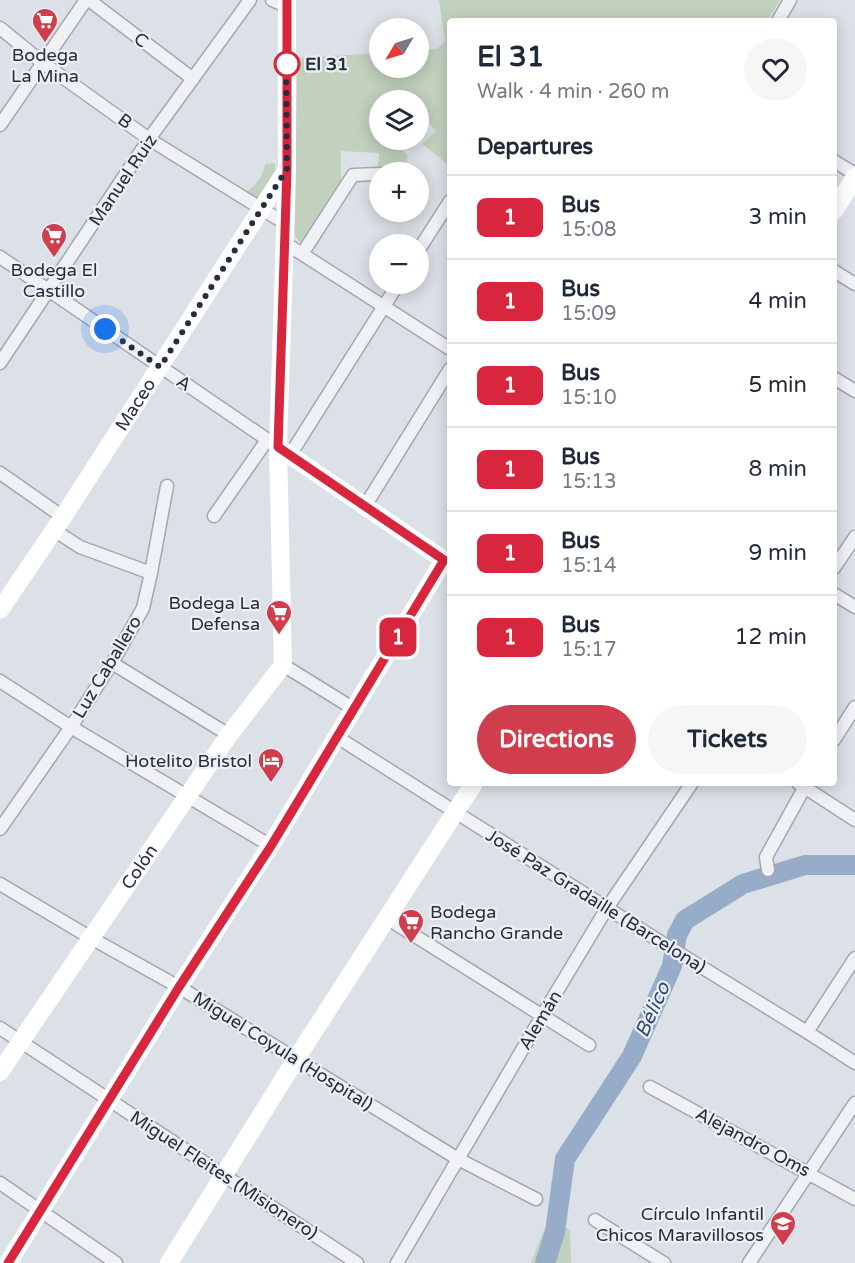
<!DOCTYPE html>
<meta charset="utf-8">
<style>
:root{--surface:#fff;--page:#f6f6f7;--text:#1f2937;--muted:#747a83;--line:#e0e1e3;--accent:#d03d4d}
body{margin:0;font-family:"Varela Round",sans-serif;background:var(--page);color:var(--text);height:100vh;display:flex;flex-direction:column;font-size:22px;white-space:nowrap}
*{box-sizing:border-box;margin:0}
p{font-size:20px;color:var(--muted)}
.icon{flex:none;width:33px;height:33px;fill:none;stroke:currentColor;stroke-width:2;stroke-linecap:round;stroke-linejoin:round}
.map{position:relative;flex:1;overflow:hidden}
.details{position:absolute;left:447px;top:18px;width:390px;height:768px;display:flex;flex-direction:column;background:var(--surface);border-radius:6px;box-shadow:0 3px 15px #0003}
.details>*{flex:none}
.badge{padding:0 12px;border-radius:9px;font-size:21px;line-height:39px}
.needle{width:39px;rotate:232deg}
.tools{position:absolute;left:369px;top:18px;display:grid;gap:12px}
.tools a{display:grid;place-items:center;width:60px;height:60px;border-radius:50%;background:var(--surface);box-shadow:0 3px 15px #0003;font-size:30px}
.you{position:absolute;width:30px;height:30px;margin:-15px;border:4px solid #fff;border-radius:50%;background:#1a73e8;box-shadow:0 0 0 9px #1a73e833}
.map>.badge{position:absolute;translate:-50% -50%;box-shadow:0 0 0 3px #fff}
h2{padding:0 30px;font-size:22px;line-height:54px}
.round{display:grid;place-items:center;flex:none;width:63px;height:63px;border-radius:32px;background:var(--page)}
.headline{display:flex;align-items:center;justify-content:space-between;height:102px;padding:0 30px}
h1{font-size:28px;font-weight:700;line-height:45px}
.cta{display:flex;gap:12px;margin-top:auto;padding:12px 30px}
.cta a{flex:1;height:69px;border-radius:36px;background:var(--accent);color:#fff;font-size:24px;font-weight:700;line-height:69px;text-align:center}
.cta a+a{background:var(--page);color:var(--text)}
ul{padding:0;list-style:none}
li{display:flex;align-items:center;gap:18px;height:84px;padding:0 30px;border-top:2px solid var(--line)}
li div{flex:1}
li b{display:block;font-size:22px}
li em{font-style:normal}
li .badge{min-width:66px;font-weight:700;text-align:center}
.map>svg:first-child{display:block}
.green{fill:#c1d1bd}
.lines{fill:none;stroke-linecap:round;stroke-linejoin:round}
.river{stroke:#96acc8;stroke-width:20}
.street-casing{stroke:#a2a7b1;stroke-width:15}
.street{stroke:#eff1f5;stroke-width:12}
.secondary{stroke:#fff;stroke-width:18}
.line-casing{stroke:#fff;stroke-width:14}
.line{stroke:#d7263d;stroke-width:9}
.walk{stroke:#262d3d;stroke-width:6;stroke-dasharray:0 10.8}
.stop-dot{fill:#fff;stroke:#d7263d;stroke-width:3}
.labels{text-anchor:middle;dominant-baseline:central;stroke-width:4.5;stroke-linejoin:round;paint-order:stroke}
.street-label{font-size:18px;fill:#262d3d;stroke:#eceff5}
.poi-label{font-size:18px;fill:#262d3d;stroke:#eceff5;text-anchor:end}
.stop-label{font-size:18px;font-weight:bold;fill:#262d3d;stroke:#eceff5;text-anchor:start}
.water-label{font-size:20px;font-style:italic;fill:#2f4a72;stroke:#eceff5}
</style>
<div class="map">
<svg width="855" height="1263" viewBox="0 0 855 1263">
<rect width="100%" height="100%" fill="#dce0e7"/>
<path class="green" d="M439 0H780L767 21H450V166L422 144 436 131 429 123 419 132 418 100H380V140H410L401 148 408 156 405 171 378 166 379 153 341 151V180L305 243 299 242 295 235 297 58 379 53 380 68H418L419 50 437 49 445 41Z
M275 163V174L259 201 246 193C256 185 263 177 265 164Z
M549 1218 570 1230 571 1263H531Z"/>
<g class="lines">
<path class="river" d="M545 1263 555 1232 565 1159 632 1056 672 966 677 935 685 920 743 884 805 865H855"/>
<defs>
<path id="street" d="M89 0 193 79
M272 0 286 6
M778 21 790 0
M0 28 43 63 149 139 286 224
M0 125 86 0
M834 161 855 174
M285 243 450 349
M418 251 450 201
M302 254 353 175 380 174
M0 257 278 447
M834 271 855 284
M0 363 149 139 250 0
M834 378 855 391
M290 455 398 284
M0 473 63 517
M365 506 450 369
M214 516 267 440
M54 530 80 547 151 573
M834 568 855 537
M834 594 855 607
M112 663 229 735
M283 665 354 709
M0 681 71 727 271 846
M337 737 656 939 807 1032 855 1063
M834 740 855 707
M798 783 855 820
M0 829 71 727 112 663 143 608 151 573 167 486
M768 870 766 857 807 783
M0 884 91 938 179 987 458 1159 536 1199
M396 924 589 1045
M0 1028 357 1263
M807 1032 855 958
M650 1087 855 1199
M0 1183 116 1263
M595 1220 664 1263
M397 1263 542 1016 607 908 692 783
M749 1263 855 1103"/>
</defs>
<use href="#street" class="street-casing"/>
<use href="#street" class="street"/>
<g class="secondary">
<path d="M834 211 855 177"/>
<path id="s1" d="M0 610 63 517 287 169"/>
<path id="s2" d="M0 1072 229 735 283 665 278 447 287 169V0"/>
<path d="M8 1263 179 987 274 840 444 560 278 447"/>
<path d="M169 1263 296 1059 474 783"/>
</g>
</g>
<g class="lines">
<defs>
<path id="line" d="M8 1263 179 987 271 846 444 560 278 447 287 169V0"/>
</defs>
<use href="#line" class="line-casing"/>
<use href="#line" class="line"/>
<path class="walk" d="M105 329 160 367 287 169 286 59 287 64"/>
</g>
<defs>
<symbol id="supermarket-pin" viewBox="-11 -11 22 30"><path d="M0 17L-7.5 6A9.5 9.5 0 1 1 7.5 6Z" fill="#d03d4d" stroke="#eceff5"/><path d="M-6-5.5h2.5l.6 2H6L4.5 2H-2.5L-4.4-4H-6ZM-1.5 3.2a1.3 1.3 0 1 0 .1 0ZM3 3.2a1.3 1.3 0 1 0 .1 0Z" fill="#fff"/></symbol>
<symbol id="hotel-pin" viewBox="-11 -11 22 30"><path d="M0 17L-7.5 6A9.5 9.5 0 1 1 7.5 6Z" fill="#d03d4d" stroke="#eceff5"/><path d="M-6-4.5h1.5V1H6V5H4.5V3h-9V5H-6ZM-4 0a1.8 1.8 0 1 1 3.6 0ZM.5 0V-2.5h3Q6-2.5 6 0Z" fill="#fff"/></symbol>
<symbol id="school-pin" viewBox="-11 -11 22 30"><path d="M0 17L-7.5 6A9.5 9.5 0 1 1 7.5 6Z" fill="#d03d4d" stroke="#eceff5"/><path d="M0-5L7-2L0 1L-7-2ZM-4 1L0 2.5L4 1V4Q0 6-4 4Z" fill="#fff"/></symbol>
</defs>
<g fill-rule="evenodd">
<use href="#supermarket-pin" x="30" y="6" width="30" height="40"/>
<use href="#supermarket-pin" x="39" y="221" width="30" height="40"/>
<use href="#supermarket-pin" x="264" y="598" width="30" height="40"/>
<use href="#hotel-pin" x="256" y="746" width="30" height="40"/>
<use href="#supermarket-pin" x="396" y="907" width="30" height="40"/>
<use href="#school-pin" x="768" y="1209" width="30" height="40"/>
</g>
<circle class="stop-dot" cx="287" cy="64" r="12"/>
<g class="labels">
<g class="street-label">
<text transform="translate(141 40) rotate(37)">C</text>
<text transform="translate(125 121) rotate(36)">B</text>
<text transform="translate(123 180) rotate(-56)">Manuel Ruiz</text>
<text transform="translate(184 383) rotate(34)">A</text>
<text stroke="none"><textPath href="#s1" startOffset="246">Maceo</textPath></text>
<text transform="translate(107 667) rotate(-59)">Luz Caballero</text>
<text stroke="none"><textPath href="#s2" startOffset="248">Colón</textPath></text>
<text transform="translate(596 901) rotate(32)">José Paz Gradaille (Barcelona)</text>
<text transform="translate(540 1020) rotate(-59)">Alemán</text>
<text transform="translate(283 1051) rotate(32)">Miguel Coyula (Hospital)</text>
<text transform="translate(753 1142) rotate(28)">Alejandro Oms</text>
<text transform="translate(224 1175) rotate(33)">Miguel Fleites (Misionero)</text>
</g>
<g class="poi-label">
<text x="45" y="55" text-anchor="middle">Bodega<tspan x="45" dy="21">La Mina</tspan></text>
<text x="54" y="270" text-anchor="middle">Bodega El<tspan x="54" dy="21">Castillo</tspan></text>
<text x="260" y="603">Bodega La<tspan x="260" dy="21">Defensa</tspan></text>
<text x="252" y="761">Hotelito Bristol</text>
<text x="430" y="912" text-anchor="start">Bodega<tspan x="430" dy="21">Rancho Grande</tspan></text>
<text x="764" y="1214">Círculo Infantil<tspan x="764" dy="21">Chicos Maravillosos</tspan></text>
</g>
<g class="stop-label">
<text x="305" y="64">El 31</text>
</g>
<g class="water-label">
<text transform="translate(653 1010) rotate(-66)">Bélico</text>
</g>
</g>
</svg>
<div class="tools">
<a><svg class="needle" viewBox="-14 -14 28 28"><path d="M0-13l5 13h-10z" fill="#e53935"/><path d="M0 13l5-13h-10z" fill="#747a83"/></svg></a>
<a><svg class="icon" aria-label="layers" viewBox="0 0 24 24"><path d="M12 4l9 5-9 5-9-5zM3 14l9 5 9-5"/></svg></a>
<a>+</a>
<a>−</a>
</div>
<div class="you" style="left:105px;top:329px"></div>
<b class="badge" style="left:398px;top:637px;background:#d7263d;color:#fff">1</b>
<section class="details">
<div class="headline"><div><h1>El 31</h1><p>Walk · 4 min · 260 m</p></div><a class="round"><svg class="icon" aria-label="heart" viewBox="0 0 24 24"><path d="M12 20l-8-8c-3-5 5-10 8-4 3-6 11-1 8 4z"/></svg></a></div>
<h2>Departures</h2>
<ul>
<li><span class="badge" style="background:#d7263d;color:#fff">1</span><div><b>Bus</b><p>15:08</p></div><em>3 min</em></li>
<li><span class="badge" style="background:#d7263d;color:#fff">1</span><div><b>Bus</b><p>15:09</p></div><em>4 min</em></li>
<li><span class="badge" style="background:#d7263d;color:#fff">1</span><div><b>Bus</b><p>15:10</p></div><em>5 min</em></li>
<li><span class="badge" style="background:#d7263d;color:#fff">1</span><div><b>Bus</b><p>15:13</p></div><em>8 min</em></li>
<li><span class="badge" style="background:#d7263d;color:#fff">1</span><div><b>Bus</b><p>15:14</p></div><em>9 min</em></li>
<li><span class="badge" style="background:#d7263d;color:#fff">1</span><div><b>Bus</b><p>15:17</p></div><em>12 min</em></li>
</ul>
<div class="cta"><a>Directions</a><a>Tickets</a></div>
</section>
</div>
